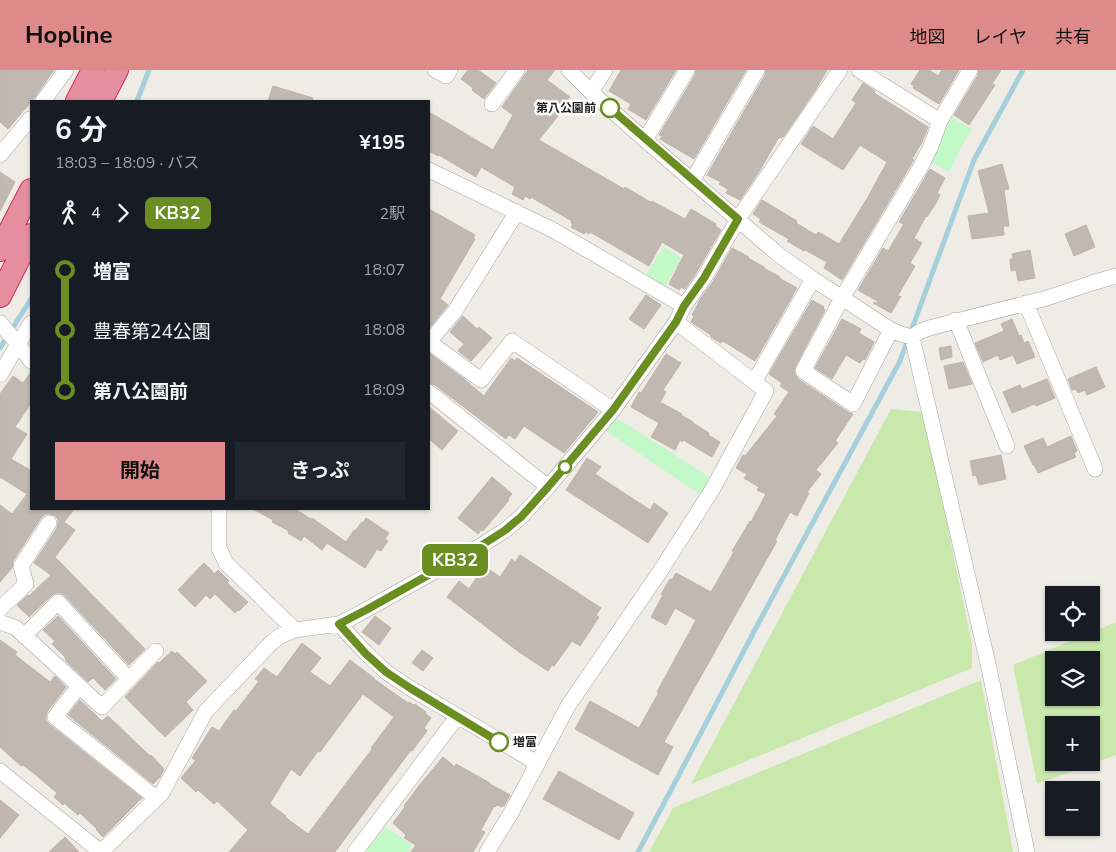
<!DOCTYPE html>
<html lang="ja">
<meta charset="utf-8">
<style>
:root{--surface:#171b24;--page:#20242c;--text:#f1f3f6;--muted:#9ea1a6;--accent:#de898a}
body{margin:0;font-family:"Nunito Sans","Noto Sans JP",sans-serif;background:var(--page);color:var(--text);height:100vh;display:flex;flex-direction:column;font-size:19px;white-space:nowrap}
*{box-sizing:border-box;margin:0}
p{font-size:16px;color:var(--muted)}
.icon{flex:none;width:28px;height:28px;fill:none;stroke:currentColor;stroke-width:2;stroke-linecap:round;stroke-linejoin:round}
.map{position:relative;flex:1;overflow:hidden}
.details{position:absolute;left:30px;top:30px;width:400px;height:410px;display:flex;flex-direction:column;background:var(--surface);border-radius:0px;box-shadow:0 1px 4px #0004}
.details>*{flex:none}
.badge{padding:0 10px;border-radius:8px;font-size:18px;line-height:32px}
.controls{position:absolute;left:1045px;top:516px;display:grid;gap:10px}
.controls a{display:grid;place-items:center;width:55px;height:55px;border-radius:0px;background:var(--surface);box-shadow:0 1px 4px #0004;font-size:25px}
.map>.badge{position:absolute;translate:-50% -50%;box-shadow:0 0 0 2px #fff}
.legs{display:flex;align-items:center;gap:8px;height:55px;padding:0 25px;font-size:16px}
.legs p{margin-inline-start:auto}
.summary{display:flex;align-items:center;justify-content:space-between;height:85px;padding:0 25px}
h1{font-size:28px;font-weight:700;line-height:38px}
.action{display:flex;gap:10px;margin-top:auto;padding:10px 25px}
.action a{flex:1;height:58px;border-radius:0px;background:var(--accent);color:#111;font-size:20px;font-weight:700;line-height:58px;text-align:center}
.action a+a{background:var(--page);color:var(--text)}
ul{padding:0 25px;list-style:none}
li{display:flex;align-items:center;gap:18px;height:60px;font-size:19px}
li i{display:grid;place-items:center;width:8px;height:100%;margin:0 6px;background:currentColor}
li i::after{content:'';width:12px;height:12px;margin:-6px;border:4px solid;border-radius:50%;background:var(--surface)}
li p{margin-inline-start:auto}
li:first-child i{background:linear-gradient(#0000 50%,currentColor 0)}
li:last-child i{background:linear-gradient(currentColor 50%,#0000 0)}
header{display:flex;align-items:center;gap:30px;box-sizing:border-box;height:70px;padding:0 25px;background:var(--accent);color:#111}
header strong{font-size:24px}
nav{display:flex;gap:28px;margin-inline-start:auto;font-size:18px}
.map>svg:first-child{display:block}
.grass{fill:#c9e8ac;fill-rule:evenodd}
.park{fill:#c3f8c8}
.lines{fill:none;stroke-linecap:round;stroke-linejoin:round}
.stream{stroke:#a6cfdc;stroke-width:5}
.building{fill:#c0b8b1;stroke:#c0b3a7;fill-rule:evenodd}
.minor-casing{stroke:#a5a5a5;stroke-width:16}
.highway-casing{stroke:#d62962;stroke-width:24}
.minor{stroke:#fff;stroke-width:15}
.highway{stroke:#e48e9e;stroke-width:22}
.line-1-casing{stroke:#fff;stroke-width:11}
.line-1{stroke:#6b8e23;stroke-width:8}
.stop-1-dot{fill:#fff;stroke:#6b8e23;stroke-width:2.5}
.labels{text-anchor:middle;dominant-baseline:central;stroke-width:5;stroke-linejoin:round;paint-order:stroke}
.stop-label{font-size:12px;font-weight:bold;fill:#1e1e1e;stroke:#fff;text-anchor:end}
</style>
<header>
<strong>Hopline</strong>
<nav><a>地図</a><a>レイヤ</a><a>共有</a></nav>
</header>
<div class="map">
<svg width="1116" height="782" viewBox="0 0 1116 782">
<rect width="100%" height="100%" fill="#efece5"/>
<path class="grass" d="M891 339 924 342 972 575V598L691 714Z
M1116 552V685L1037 714 1013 595ZM1054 590H1091V628H1054ZM1054 655H1091V692H1054Z
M981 610 1013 782H649L673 738Z"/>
<path class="park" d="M951 47 972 59 960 79 949 102 931 92Z
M663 177 682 188 665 216 646 205Z
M617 348 711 408 701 425 606 361Z
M385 757 412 775 408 782H366Z"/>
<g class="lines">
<path class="stream" d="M137 31 149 0
M0 278 31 229
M638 782 671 720 758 554 900 291 974 90 1023 0"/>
</g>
<path class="building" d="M0 0H54L35 27 8 59 0 52Z
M468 0H478L496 13 484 29 472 20 473 18 461 9Z
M528 0H555L547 10 570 27 566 32 568 33 539 70 624 119 625 117 652 133V131L685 149 691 139 716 154 715 156 721 160 696 203 685 219 681 217 679 220 669 214 684 185 662 172 649 196 590 162 589 164 586 162 584 164 571 157 573 154 571 153 572 151 531 127 530 129 525 126 523 130 512 124 515 117 481 97 476 107 439 85 438 86 429 81V42L493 80 513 45 502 37Z
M621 0H676L646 50 628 39 631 34 609 21Z
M696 0H746L694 89 660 69 662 66 659 65 695 5Z
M766 0H827L816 19 784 66 781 68 779 67 760 100 740 130 726 123 728 119 719 114 721 112 707 105 765 5Z
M920 0H929L938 6 942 0H959L939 34 913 18 914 16 911 14Z
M979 0H1001L992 14 995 15 969 55 954 45 978 5Z
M863 13 875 21 874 23 928 57 922 72 912 89 914 90 913 91 842 210 824 198 827 192 805 180 804 181 787 171 789 169 759 152 761 149 753 144 762 130 797 151 796 153 816 165 818 162 839 174 868 127 887 92 860 75 843 100 801 74 813 56 833 69 856 33 852 30Z
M273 16 313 28V31H268Z
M1002 94 1009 119 1004 120 1009 156H1003L1004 165 972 169 968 146 989 143 978 101Z
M930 99 945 108 937 123 940 125 936 133 927 147 926 146 914 168 922 173 910 193 915 196 897 227 901 226 891 243 873 233 879 232 858 220 883 178 888 181 904 154 899 152Z
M0 102 15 112 0 141Z
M429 139 475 165 473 168 475 169 440 229 448 235 429 258Z
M1086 155 1095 177 1074 186 1065 164Z
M732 178 749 187 748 188 764 197V198L780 207 779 208 797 218 755 291 723 271 721 273 714 269 710 266 711 265 691 252 694 246 692 245 701 228 712 213Z
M1030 180 1035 208 1018 211 1016 200 1011 201 1010 189H1013L1012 184Z
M646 225 661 235 644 259 629 249Z
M812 230 824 237 823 238 825 240 795 297 794 301 795 305 798 309 848 342 853 344 835 371 838 373 816 400 821 404 807 422 809 423 797 446 790 442 775 470 777 471 664 672 673 677 658 705 575 659 590 631 639 658 659 622H657L696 550 675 538 666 555 651 547 663 525 661 524 670 509 672 510 676 503 711 522 734 482 732 481 750 451 751 452 766 424 757 420 759 417 744 408 747 404 736 398 743 385 745 386 777 346 774 344 789 322 780 316 782 313 769 304Z
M463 246 477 259 479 257 492 268 471 291 458 281 464 274 450 262Z
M842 249 861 259 859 263 874 272 865 290 863 289 860 293 846 285 832 309 815 298Z
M1012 249 1019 266 1021 265 1024 273 1028 271 1035 287 1017 294 1013 285 1000 290 998 285 983 292 975 273 1004 261 1001 254Z
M951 276 952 287 941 290 939 278Z
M429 283 464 309 484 326 511 288 515 291 517 288 598 342 564 383 524 356 515 369 509 365 506 369 435 315 429 313Z
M666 284 681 293 663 320 666 322 660 332 682 344 681 345 693 352V353L709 363 708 365 720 372 712 387 683 370 682 372 680 370 675 380 651 367 659 353 631 337 639 322 641 323Z
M963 292 972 314 949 319 944 296Z
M1096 297 1105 317 1087 325 1085 320 1078 323 1076 319 1072 320 1068 309Z
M31 302V333L15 357 27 364 11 389 30 400 29 402 31 404V439H74L64 452 75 460 55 487 145 579 129 595 65 526 61 523H56L52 525 29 547 17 535 28 525 29 526 51 505 34 493 57 458 58 454V449L54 445 50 444H45L41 448 13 491 12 498 0 512V435L12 444 27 424 0 407V324L13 306 23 313Z
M1047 309 1055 328 1036 336 1035 334 1012 343 1003 322 1020 315 1022 319Z
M429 337 458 361 442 380 429 369Z
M1071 366 1077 381 1074 383 1076 387 1038 403 1034 395H1033L1024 376 1043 368 1047 377Z
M1001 385 1006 409 979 415 976 405 973 406 970 391Z
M587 388 601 397 595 404 650 440 654 433 668 443 648 473 566 420Z
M492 407 512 424 508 429 509 430 483 461 481 460 478 464 458 448Z
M253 439H295L311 449 312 448 346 472 354 460 355 461 362 452 363 453 366 448 389 463 385 469 388 471 381 481 377 479 365 498 327 473 322 480 304 466 301 471 288 463 289 461 272 452 273 450Z
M520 485 601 538 596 545 599 547 580 576 572 571 554 596 552 595 548 601 519 582 447 527 459 511 469 519 484 496 500 507 512 489 515 492Z
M204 493 215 504 218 500 229 511 227 513 248 532 239 541 238 540 235 543 215 524 210 529 206 525 195 537 178 520Z
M58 546 116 609 105 620 93 608 88 612 66 591 65 588V587L52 574 55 571 43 560Z
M375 546 391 558 379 575 362 562Z
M0 570 17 582 15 585 50 612 55 606 66 617 47 642 46 646V650L49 654 142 728 103 767 96 760 97 759 80 743 78 745 64 733 63 735 54 727 57 723 36 705 23 695 21 696 0 677Z
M302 573 321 588 310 602 330 616 350 590 374 608V609L408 633 409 632 414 635 415 634 426 642 425 643 431 648 424 658 427 661 412 681 411 680 335 782H229L248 760 217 731 214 734 198 720 196 722 181 708 196 690 192 688 212 657 219 661 234 640 236 641 259 611 255 609 264 598 277 607ZM363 624 394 647 371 678 372 679 308 764 285 747 286 746 271 735 270 733 291 699 300 706 318 681 320 682Z
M422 580 433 588 423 601 412 593Z
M172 581 175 584 177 582 207 611 186 632 193 640 165 667 125 627 158 592 159 593Z
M80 630 102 651 108 646 150 686 151 685 164 699 160 707 153 714 68 645Z
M443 687 455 697 456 694 490 713V714L510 725 504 736 503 735 502 737 497 735 495 737 494 736 481 760 485 762 473 782H411L416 775 404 768 406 765 393 753 405 737 404 736 418 717Z
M559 701 634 743 619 770 543 729Z
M0 730 19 745 0 768Z
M65 767 79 782H49Z"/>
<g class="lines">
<defs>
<path id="minor" d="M435 0 446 6 450 0
M569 0 591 22 645 70 779 185 813 209 891 260 901 264 912 267 989 598 1027 782
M859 0 940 51
M591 22 605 0
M43 31 66 0
M492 34 517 0
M645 70 687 0
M0 85 30 49 31 50
M429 100 553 160 684 236
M692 111 757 0
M1026 233 1095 399
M956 250 1007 376
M0 253 18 274 0 305
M31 253 18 274 31 291
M891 260 853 334 803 301 842 228 921 96 931 76 940 51 970 0
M912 267 919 262 929 258 1047 228 1092 213 1116 206
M429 272 481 310 512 271 613 340
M429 272 455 241 517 142
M754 312 813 209
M429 322 548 417
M219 439V478L226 493 295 560
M0 539 26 514 21 496 49 453
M0 552 16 558 102 637 156 581
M339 554 366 583 386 602 410 618 537 693
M24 566 58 532 129 609
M79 616 55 647 156 728
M0 701 101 782
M101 782 162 723 206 641 271 573 280 566 295 560 339 554 353 547 482 475 504 461 521 447 548 417 613 340 676 252 684 236 704 208 738 149 840 0
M355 782 457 647
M487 782 511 743 568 636 661 500 712 420 766 321 676 252"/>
<path id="highway" d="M77 31 93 0
M101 31 117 0
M0 180 31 120
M0 226 31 165"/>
</defs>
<use href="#minor" class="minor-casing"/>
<use href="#highway" class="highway-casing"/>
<use href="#minor" class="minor"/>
<use href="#highway" class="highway"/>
</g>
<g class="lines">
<defs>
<path id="line-1" d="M499 672 410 618 386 602 366 584 339 554 366 540 482 475 504 461 521 447 548 417 613 340 676 252 684 236 704 208 738 149 610 38"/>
</defs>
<use href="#line-1" class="line-1-casing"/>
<use href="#line-1" class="line-1"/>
</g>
<g class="stop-1-dot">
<circle cx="610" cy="38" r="9"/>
<circle cx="565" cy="397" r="6"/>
<circle cx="499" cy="672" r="9"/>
</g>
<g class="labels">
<g class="stop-label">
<text x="596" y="38">第八公園前</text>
<text x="513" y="672" text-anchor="start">増富</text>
</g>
</g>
</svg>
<div class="controls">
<a><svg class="icon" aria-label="locate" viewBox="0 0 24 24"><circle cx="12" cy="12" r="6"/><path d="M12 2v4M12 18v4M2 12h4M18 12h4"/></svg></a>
<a><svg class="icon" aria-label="layers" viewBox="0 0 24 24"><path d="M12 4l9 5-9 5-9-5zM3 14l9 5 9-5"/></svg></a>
<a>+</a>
<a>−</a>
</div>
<b class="badge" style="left:455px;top:490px;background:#6b8e23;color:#fff">KB32</b>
<section class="details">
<div class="summary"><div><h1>6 分</h1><p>18:03 – 18:09 · バス</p></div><b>¥195</b></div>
<div class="legs"><svg class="icon" aria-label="walk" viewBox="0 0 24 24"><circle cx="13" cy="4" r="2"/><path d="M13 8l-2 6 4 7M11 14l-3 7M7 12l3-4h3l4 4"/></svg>4<svg class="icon" aria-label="forward" viewBox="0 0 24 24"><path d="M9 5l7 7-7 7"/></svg><b class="badge" style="background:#6b8e23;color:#fff">KB32</b><p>2駅</p></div>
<ul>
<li><i style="color:#6b8e23"></i><b>増富</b><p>18:07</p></li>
<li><i style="color:#6b8e23"></i><span>豊春第24公園</span><p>18:08</p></li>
<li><i style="color:#6b8e23"></i><b>第八公園前</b><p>18:09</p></li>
</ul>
<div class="action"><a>開始</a><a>きっぷ</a></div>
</section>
</div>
